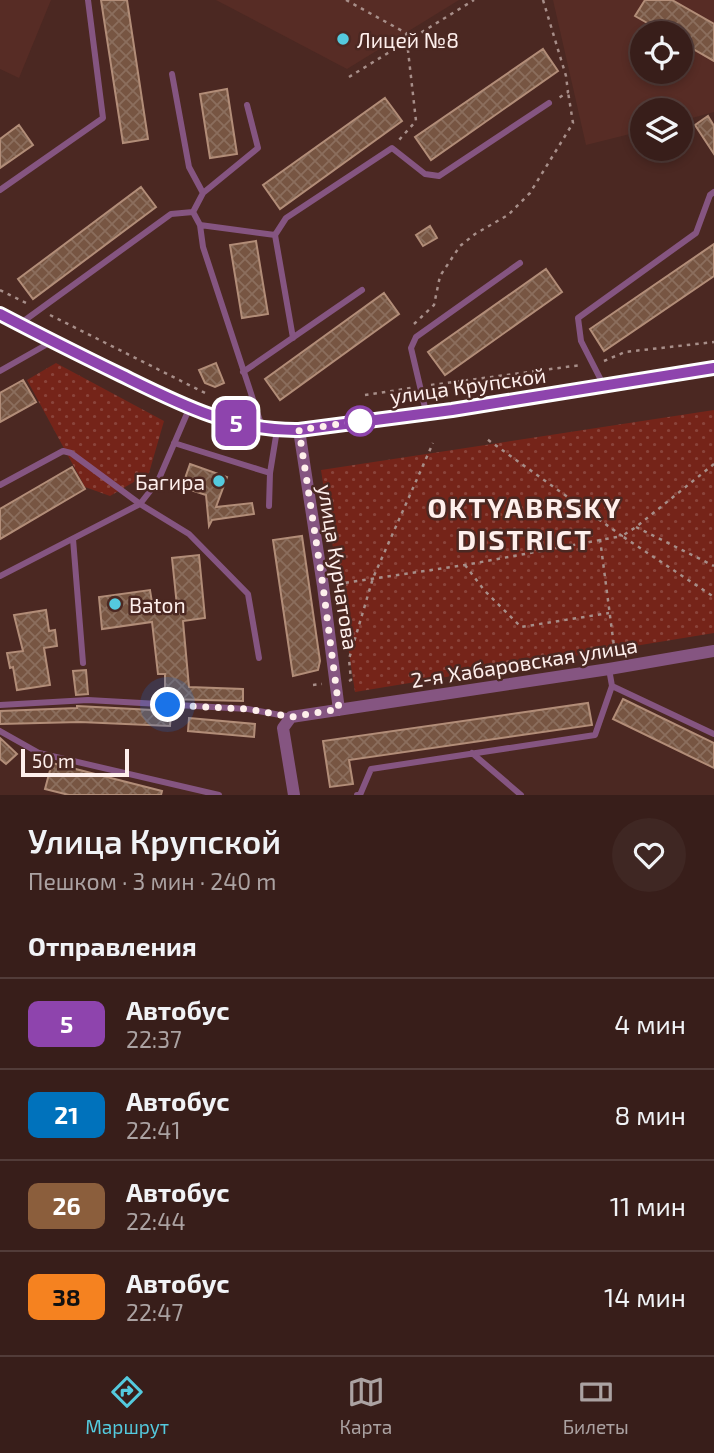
<!DOCTYPE html>
<html lang="ru">
<meta charset="utf-8">
<style>
:root{--surface:#381e1a;--page:#3f2723;--text:#f1f3f6;--muted:#aba2a2;--line:#523c39;--accent:#54cade}
body{margin:0;font-family:"Exo 2",sans-serif;background:var(--page);color:var(--text);height:100vh;display:flex;flex-direction:column;font-size:26px;white-space:nowrap}
*{box-sizing:border-box;margin:0}
p{font-size:23px;color:var(--muted)}
.icon{flex:none;width:38px;height:38px;fill:none;stroke:currentColor;stroke-width:2;stroke-linecap:round;stroke-linejoin:round}
.map{position:relative;height:795px;overflow:hidden}
.drawer{display:flex;flex-direction:column;background:var(--surface);flex:1}
.drawer>*{flex:none}
.badge{padding:0 14px;border-radius:10px;font-size:24px;line-height:46px}
.buttons{position:absolute;left:630px;top:21px;display:grid;gap:14px}
.buttons a{display:grid;place-items:center;width:63px;height:63px;border-radius:50%;background:var(--surface);box-shadow:0 4px 10px #0003,0 0 0 2px var(--line);font-size:35px}
.scale{position:absolute;left:21px;bottom:18px;width:108px;box-sizing:border-box;padding-left:7px;border:4px solid #feefec;border-top:0;font-size:19px;line-height:24px;white-space:nowrap;color:#feefec;-webkit-text-stroke:5px #4b2822;paint-order:stroke}
.you{position:absolute;width:35px;height:35px;margin:-18px;border:5px solid #fff;border-radius:50%;background:#1a73e8;box-shadow:0 0 0 10px #1a73e833}
.map>.badge{position:absolute;translate:-50% -50%;box-shadow:0 0 0 4px #fff}
h2{padding:0 28px;font-size:26px;line-height:63px}
.round{display:grid;place-items:center;flex:none;width:74px;height:74px;border-radius:37px;background:var(--page)}
.headline{display:flex;align-items:center;justify-content:space-between;height:119px;padding:0 28px}
h1{font-size:33px;font-weight:600;line-height:52px}
ul{padding:0;list-style:none}
li{display:flex;align-items:center;gap:21px;height:91px;padding:0 28px;border-top:2px solid var(--line)}
li div{flex:1}
li b{display:block;font-size:26px}
li em{font-style:normal}
li .badge{min-width:77px;font-weight:700;text-align:center}
.tab-bar{display:flex;justify-content:space-around;align-items:center;height:98px;border-top:2px solid var(--line);background:var(--surface);font-size:19px;color:var(--muted)}
.tab-bar a{display:grid;justify-items:center;gap:4px}
.tab-bar .selected{color:var(--accent)}
.map>svg:first-child{display:block}
.built{fill:#572c25;fill-rule:evenodd}
.park{fill:url(#park-dots)}
.building{fill:url(#building-cross-hatch);stroke:#b28d78;stroke-width:2}
.lines{fill:none;stroke-linecap:round;stroke-linejoin:round}
.path{stroke:#a78e89;stroke-width:2.5;stroke-dasharray:3.5 5;stroke-linecap:butt}
.service{stroke:#855581;stroke-width:6}
.minor{stroke:#855581;stroke-width:12}
.tertiary{stroke:#855581;stroke-width:14}
.line-casing{stroke:#fff;stroke-width:16}
.line{stroke:#8e44ad;stroke-width:10}
.walk{stroke:#feefec;stroke-width:7;stroke-dasharray:0 12.6}
.poi-dot{fill:#54cade;stroke:#4b2822;stroke-width:2.5}
.stop-dot{fill:#fff;stroke:#8e44ad;stroke-width:3.5}
.labels{text-anchor:middle;dominant-baseline:central;stroke-width:5;stroke-linejoin:round;paint-order:stroke}
.poi-label{font-size:21px;fill:#feefec;stroke:#4b2822;text-anchor:start}
.street-label{font-size:21px;fill:#feefec;stroke:#4b2822}
.district-label{font-size:28px;font-weight:bold;letter-spacing:2px;fill:#feefec;stroke:#4b2822}
</style>
<div class="map">
<svg width="714" height="795" viewBox="0 0 714 795">
<defs>
<pattern id="park-dots" width="8" height="8" patternUnits="userSpaceOnUse" patternTransform="scale(1.75)"><rect width="8" height="8" fill="#752419"/><path d="M2 2h.1M6 6h.1" fill="none" stroke="#8a443b" stroke-width="1.8" stroke-linecap="round"/></pattern>
<pattern id="building-cross-hatch" width="8" height="8" patternUnits="userSpaceOnUse" patternTransform="scale(1.75)"><rect width="8" height="8" fill="#775542"/><path d="M0 0l8 8M0 8l8-8" fill="none" stroke="#8b6e5d"/></pattern>
</defs>
<rect width="100%" height="100%" fill="#4b2822"/>
<path class="built" d="M0 0H51L19 78 0 69Z
M216 0H459L347 69Z
M553 0H714V112L681 121V110H642V131L586 145ZM642 33H681V72H642Z"/>
<path class="park" d="M56 363 164 421 149 473 110 496 85 487 27 380Z
M714 410V633L355 692 321 470Z"/>
<path class="building" d="M101 0H127L148 139 123 143Z
M645 0H672L714 24V61L681 42V33H665L635 16Z
M543 49 558 71 431 160 415 137Z
M227 89 237 154 210 158 200 94Z
M385 98 402 121 280 209 263 185Z
M708 116 714 126V154L695 125Z
M19 125 33 145 0 168V139Z
M141 187 156 207 33 299 18 279Z
M430 226 437 238 423 246 416 235Z
M256 241 268 314 242 318 230 245Z
M714 244V276L604 351 590 329Z
M546 269 562 292 445 375 428 352Z
M384 293 399 314 280 400 265 379Z
M216 363 224 383 215 387 205 383 199 370Z
M23 380 36 402 0 422V393Z
M190 464 227 477 216 507 252 503 254 514 212 520 209 526 206 495 182 487Z
M72 467 85 489 0 539V509Z
M302 536 320 661 318 670 293 676 273 540Z
M199 555 205 618 183 621 189 687 243 689V701L165 699V674H158L152 622 102 629 99 597 150 590 153 609 177 606 172 558Z
M46 610 49 631 55 630 57 646 44 648 50 685 17 690 13 667 10 668 7 653 23 651 14 615Z
M86 670 88 694 76 695 73 671Z
M623 699 714 743V768L613 719Z
M588 703 592 725 349 760 353 784 330 787 323 741Z
M77 706 171 711 170 726 80 722 0 724V711L77 708Z
M189 718 255 724 254 737 188 731Z
M0 738 17 754 6 764 0 759Z
M52 763 162 791 161 795H69L45 789Z"/>
<g class="lines">
<path class="path" d="M346 0 406 33 416 121 399 140
M543 0 566 76 568 92 557 99
M349 77 474 0
M0 290 28 304
M50 315 209 395
M414 324 434 305 440 276 460 246 475 234 508 215 530 193 573 123 568 92
M604 361 625 352 714 342
M431 385 581 365
M365 395 411 388
M714 464 636 527 622 536 714 597
M636 527 714 566
M600 539 615 654
M465 565 484 590 521 627 609 613
M337 584 465 565 622 536 484 437
M349 681 351 680 349 659 373 578 433 443
M313 685 322 684"/>
<path class="service" d="M172 74 189 167 203 193
M0 190 103 118 88 0
M193 212 203 193 258 148 247 105
M200 225 275 235 293 338
M275 235 286 218 392 148 425 174 439 176 549 103
M21 323 171 214 193 212 200 225 203 247 262 427
M0 371 51 342
M243 372 362 290
M604 386 581 341 578 318 696 233 710 195 714 192
M426 412 411 348 416 337 520 263
M174 443 270 473
M0 485 63 451 71 453 140 504 189 534 248 594 259 658
M269 506 270 473 277 430
M73 539 83 663
M0 576 140 504 158 481 189 409
M609 669 612 686 714 734
M0 705 88 700 248 709 291 717
M0 731 39 753 219 795
M472 753 521 795
M357 795H360L371 769 595 735 612 686"/>
<path class="minor" d="M299 430 323 586 339 710
M294 795 283 728 291 717 609 669 714 651"/>
<path class="tertiary" d="M0 314C39 334 77 353 116 372 177 403 229 430 299 430L452 410 714 368"/>
</g>
<g class="lines">
<defs>
<path id="line" d="M0 314C40 335 80 355 121 375 180 404 231 431 299 430L452 410 714 368"/>
</defs>
<use href="#line" class="line-casing"/>
<use href="#line" class="line"/>
<path class="walk" d="M168 705 248 709 291 717 339 709 323 586 299 430 360 421"/>
</g>
<g class="poi-dot">
<circle cx="343" cy="39" r="7"/>
<circle cx="219" cy="481" r="7"/>
<circle cx="115" cy="604" r="7"/>
</g>
<circle class="stop-dot" cx="360" cy="421" r="14"/>
<g class="labels">
<g class="poi-label">
<text x="357" y="39">Лицей №8</text>
<text x="205" y="481" text-anchor="end">Багира</text>
<text x="129" y="604">Baton</text>
</g>
<g class="street-label">
<text transform="translate(468 385) rotate(-8)">улица Крупской</text>
<text transform="translate(339 567) rotate(81)">улица Курчатова</text>
<text transform="translate(524 662) rotate(-9)">2-я Хабаровская улица</text>
</g>
<g class="district-label">
<text x="525" y="507">OKTYABRSKY<tspan x="525" dy="32">DISTRICT</tspan></text>
</g>
</g>
</svg>
<div class="buttons">
<a><svg class="icon" aria-label="locate" viewBox="0 0 24 24"><circle cx="12" cy="12" r="6"/><path d="M12 2v4M12 18v4M2 12h4M18 12h4"/></svg></a>
<a><svg class="icon" aria-label="layers" viewBox="0 0 24 24"><path d="M12 4l9 5-9 5-9-5zM3 14l9 5 9-5"/></svg></a>
</div>
<div class="scale">50 m</div>
<div class="you" style="left:168px;top:705px"></div>
<b class="badge" style="left:236px;top:423px;background:#8e44ad;color:#fff">5</b>
</div>
<section class="drawer">
<div class="headline"><div><h1>Улица Крупской</h1><p>Пешком · 3 мин · 240 m</p></div><a class="round"><svg class="icon" aria-label="heart" viewBox="0 0 24 24"><path d="M12 20l-8-8c-3-5 5-10 8-4 3-6 11-1 8 4z"/></svg></a></div>
<h2>Отправления</h2>
<ul>
<li><span class="badge" style="background:#8e44ad;color:#fff">5</span><div><b>Автобус</b><p>22:37</p></div><em>4 мин</em></li>
<li><span class="badge" style="background:#0072bc;color:#fff">21</span><div><b>Автобус</b><p>22:41</p></div><em>8 мин</em></li>
<li><span class="badge" style="background:#8b5e3c;color:#fff">26</span><div><b>Автобус</b><p>22:44</p></div><em>11 мин</em></li>
<li><span class="badge" style="background:#f58220;color:#111">38</span><div><b>Автобус</b><p>22:47</p></div><em>14 мин</em></li>
</ul>
</section>
<nav class="tab-bar">
<a class="selected"><svg class="icon" aria-label="directions" viewBox="0 0 24 24"><path d="M12 3l9 9-9 9-9-9zM9 14v-3h6M13 9l2 2-2 2"/></svg>Маршрут</a>
<a><svg class="icon" aria-label="map" viewBox="0 0 24 24"><path d="M3 6l6-2 6 2 6-2v14l-6 2-6-2-6 2zM9 4v14M15 6v14"/></svg>Карта</a>
<a><svg class="icon" aria-label="tickets" viewBox="0 0 24 24"><path d="M3 7h18v10H3zM15 7v10"/></svg>Билеты</a>
</nav>
